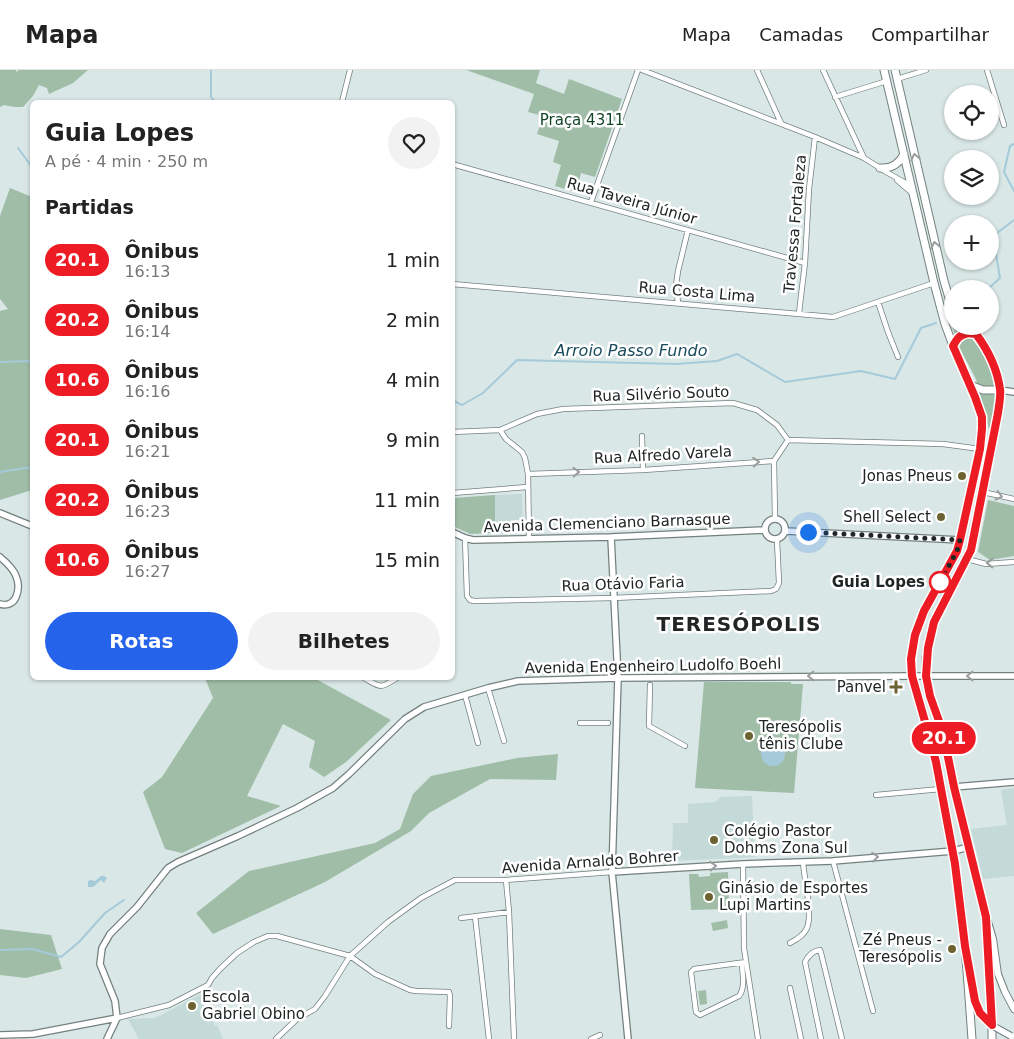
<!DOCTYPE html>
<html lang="pt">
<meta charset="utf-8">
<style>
:root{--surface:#fff;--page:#f2f2f2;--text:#222;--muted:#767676;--line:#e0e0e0;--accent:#2563eb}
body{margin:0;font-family:"DejaVu Sans",sans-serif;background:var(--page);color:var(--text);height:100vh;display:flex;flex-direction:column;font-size:19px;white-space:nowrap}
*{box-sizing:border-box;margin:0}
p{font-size:16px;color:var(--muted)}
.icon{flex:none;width:28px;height:28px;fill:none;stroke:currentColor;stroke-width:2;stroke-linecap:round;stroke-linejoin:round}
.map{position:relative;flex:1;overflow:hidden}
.panel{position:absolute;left:30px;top:30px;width:425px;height:580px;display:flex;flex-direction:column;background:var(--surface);border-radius:8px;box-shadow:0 1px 4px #0004}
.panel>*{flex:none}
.badge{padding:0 10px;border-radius:16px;font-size:18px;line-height:32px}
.tools{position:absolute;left:944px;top:15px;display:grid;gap:10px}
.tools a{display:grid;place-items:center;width:55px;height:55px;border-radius:50%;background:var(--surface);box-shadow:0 1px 4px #0004;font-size:25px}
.you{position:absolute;width:25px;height:25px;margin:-12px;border:4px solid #fff;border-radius:50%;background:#1a73e8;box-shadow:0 0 0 8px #1a73e833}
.map>.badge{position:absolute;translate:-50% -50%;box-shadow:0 0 0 2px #fff}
h2{padding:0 15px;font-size:19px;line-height:45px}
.round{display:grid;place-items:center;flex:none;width:52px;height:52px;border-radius:26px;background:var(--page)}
.head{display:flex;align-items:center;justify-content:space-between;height:85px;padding:0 15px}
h1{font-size:24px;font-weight:700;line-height:38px}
.button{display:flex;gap:10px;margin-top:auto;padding:10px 15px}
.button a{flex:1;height:58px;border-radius:30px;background:var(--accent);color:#fff;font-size:20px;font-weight:700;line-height:58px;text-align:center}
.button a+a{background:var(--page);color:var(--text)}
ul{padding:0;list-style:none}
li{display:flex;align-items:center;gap:15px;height:60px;padding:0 15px}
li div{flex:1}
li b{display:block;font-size:19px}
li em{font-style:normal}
li .badge{min-width:55px;font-weight:700;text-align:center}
header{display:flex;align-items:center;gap:30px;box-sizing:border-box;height:70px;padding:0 25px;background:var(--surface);border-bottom:1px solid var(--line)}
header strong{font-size:24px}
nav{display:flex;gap:28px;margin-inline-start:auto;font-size:18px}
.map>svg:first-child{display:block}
.built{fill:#c3dad9}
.green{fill:#a0bda8}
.water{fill:#a5cada}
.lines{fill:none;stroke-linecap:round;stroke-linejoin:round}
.stream{stroke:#a5cada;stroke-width:2}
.minor-casing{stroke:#73807f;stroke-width:6}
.tertiary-casing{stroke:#73807f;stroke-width:8}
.secondary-casing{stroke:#73807f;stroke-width:8}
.primary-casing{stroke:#73807f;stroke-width:9}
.minor{stroke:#fff;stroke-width:4.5}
.tertiary{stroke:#fff;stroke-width:5.5}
.secondary{stroke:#fff;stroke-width:6}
.primary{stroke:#fff;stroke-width:7}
.secondary-bridge-casing{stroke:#73807f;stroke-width:8;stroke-linecap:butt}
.secondary-bridge{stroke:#fff;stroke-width:6}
.oneway{stroke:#9b9d9d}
.line-casing{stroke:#fff;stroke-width:11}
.line{stroke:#ed1c24;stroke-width:8}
.walk{stroke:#202525;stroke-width:5;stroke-dasharray:0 9}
.poi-dot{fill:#6d6330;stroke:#fff;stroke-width:2}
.stop-dot{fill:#fff;stroke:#ed1c24;stroke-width:2.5}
.labels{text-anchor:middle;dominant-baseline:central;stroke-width:5;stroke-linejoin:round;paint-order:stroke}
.park-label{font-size:15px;fill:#124526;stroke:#fff}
.street-label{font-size:15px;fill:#202525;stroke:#fff}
.poi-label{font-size:15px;fill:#202525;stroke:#fff;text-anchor:end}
.stop-label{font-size:15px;font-weight:bold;fill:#202525;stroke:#fff;text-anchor:end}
.water-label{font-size:16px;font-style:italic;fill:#194b5d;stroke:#fff}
.district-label{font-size:20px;font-weight:bold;letter-spacing:1px;fill:#202525;stroke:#fff}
</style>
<header>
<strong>Mapa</strong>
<nav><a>Mapa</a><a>Camadas</a><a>Compartilhar</a></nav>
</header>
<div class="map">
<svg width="1014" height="969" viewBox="0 0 1014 969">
<rect width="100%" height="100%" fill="#d9e7e6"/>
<path class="built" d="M522 424 523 463H495V425Z
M1014 718V806L983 809 971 759 1007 755 1001 720Z
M752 726 755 787 672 791 673 753H688V734L715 732 721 727Z
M201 924 215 956 217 955 223 969H139L128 949 155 948Z"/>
<path class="green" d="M0 0H16V2L19 0H88L73 13 49 24 47 18 39 15 33 26 23 37H15L4 35 0 37Z
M466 0H540L536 13 564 24 569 9 622 29 595 107 581 103 576 122 555 116 561 95 553 92 559 71 537 64 543 46 528 42 534 24Z
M10 118 32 127V420L0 430V241L8 239 0 229V146Z
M946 238 952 246V256H961C983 281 996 299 995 333 995 342 991 351 989 360L976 309 960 279Z
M495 425V463L470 464 453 456V428Z
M988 430 1014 436V486L990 490 978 482Z
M205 608H314L391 650 346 692 324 707 309 697 315 671 283 654 247 726 281 736 182 783 165 779 143 722 162 707 213 628Z
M704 612H791V614H803L794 723 695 718Z
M558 684 556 710 490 709 429 743 411 761 325 812 213 864 196 843 249 801 375 773 400 759 413 724 431 706 517 688Z
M728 802 729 839 691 840 689 804H698L699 807 710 806V803Z
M727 850 728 858 713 861 711 853Z
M0 859 51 865 62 899 26 908 0 905Z
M706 920 707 934 700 935 698 921Z"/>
<path class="water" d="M761 684a12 12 0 1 1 24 0a12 12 0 1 1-24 0Z
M101 806H104L107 808 104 813 101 810 93 817H88V811L91 810 95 811Z"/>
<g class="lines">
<path class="stream" d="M211 0V27L215 32
M1014 74 1010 76 1004 102 1014 121
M18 78 32 97
M988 219 1000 208 993 166 1014 150
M0 292 32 291
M452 330 462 335 483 323 517 290 676 294 717 291 737 284 785 312 861 301 895 309 921 258 936 253
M0 402 32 397
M0 880 32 879 61 887 79 872 105 843 124 830"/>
<defs>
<path id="minor" d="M642 0 815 67 864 88 888 103 911 116
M757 0 781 53
M823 0 864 88
M987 0 1004 55
M897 9 926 0
M835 27 887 11
M342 32 350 0
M452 94 805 193
M897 110 912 123
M591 132 638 0
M452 214 833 247 934 213
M878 232 888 262 898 287
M678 233 676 215 678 201 688 160
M799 243 805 193 809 119 815 67
M500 360 506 369 522 382 525 388 528 404 529 469
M452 362 500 360 537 344 563 339 733 333 757 340 777 355 788 370 943 374 980 379
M642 366 643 400
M774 391 775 449
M774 391 788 370
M528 404 643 400 774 391
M983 422 1014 429
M452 423 528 417
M465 468 467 526 470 530 474 531 613 528 771 521 776 519 779 513 777 470
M967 489 986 494 1014 492
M364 608C382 618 379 619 397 608
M650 615 649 656 685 676
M488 618 504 671
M465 625 478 673
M580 653H608
M876 725 941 719
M833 791 873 941
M743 794 744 878 758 969
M506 810 509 842 514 969
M475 846 489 969
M461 848 509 842
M790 873C796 870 804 865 807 858 813 843 804 809 803 792
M742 893C742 903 746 917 739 926L700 945 696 942 691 902 694 899 746 892
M790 918 801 969
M117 948 169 935 208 915 212 908 220 899 237 883 254 872 268 866H277L350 886 375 904 410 920 416 921 449 922 450 926 449 956
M276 969 297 949 315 939 325 926 350 886 388 852 421 828 455 810H506L612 802
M591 969 600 965
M821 969 805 892C808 886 812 881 820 880L821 883 842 969"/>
<path id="tertiary" d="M1000 320 1014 322
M0 443 32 456
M765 459a10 10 0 1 1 20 0a10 10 0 1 1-20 0Z
M786 461 960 470
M452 462 465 468 473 470 611 467 764 460
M611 467 618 608 612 802 628 969
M0 487C6 492 13 498 16 506 21 518 17 539 0 534
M954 717 1014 712
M612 802 743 794 833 791 953 781 969 777
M0 965 33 964 117 948
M107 969 117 948 115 931 100 894 102 878 110 864 137 837 168 798 178 792 238 766 297 738 333 718 349 704 405 649 424 637 488 618 518 611 618 608 912 606H1014"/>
<path id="secondary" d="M988 852 993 869 998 904 1005 922 1014 939
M970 902 975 931 980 943"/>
<path id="primary" d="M884 0 934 213 945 254 953 276 975 327 982 347V359L980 379 960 470C947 511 915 543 911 588 910 603 916 618 920 632 926 653 932 673 936 695 943 732 952 769 957 806 965 860 968 915 972 969
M895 0 944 211 952 238
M880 98C891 99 899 94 904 84
M969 256C985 274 997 295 1000 319 1000 327 999 335 998 343L971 480 934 552 929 570 926 588V606L930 625 939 651 945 672 954 717 986 847 992 951V969
M953 276C959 264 962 262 976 264
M970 315 983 320H1000"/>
</defs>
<use href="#minor" class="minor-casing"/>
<use href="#tertiary" class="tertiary-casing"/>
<use href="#secondary" class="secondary-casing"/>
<use href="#primary" class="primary-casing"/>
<use href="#minor" class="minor"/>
<use href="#tertiary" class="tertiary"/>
<use href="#secondary" class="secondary"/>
<use href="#primary" class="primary"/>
<defs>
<path id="secondary-bridge" d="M980 943 993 956 1011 966"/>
</defs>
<use href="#secondary-bridge" class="secondary-bridge-casing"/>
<use href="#secondary-bridge" class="secondary-bridge"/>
</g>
<defs><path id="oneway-chevron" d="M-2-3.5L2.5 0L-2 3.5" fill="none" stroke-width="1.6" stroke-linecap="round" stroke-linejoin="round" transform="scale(1.25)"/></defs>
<g class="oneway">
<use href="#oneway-chevron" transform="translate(915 87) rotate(-103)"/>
<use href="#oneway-chevron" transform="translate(935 175) rotate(-103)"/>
<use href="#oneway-chevron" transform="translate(756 392) rotate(-4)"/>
<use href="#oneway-chevron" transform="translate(576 402) rotate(-2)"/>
<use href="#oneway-chevron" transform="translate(999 426) rotate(14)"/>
<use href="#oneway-chevron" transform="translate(990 493) rotate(-178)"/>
<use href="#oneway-chevron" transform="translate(811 606) rotate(179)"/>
<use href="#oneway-chevron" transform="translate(970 606) rotate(-180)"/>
<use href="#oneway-chevron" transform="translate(875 787) rotate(-5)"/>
<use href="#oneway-chevron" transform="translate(713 796) rotate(-4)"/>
</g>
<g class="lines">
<defs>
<path id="line" d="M968 263 976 264C988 280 997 298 1000 319 1001 326 999 335 998 343L971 480 934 552 928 578 926 606 930 626 939 651 945 672 954 717 986 847 992 955 980 943 975 931 965 876 955 794 936 692 928 662 912 606 911 589 915 565 924 541 957 481 960 470 980 379 982 359V347L975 327 953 276C957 269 959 265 968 263Z"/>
</defs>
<use href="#line" class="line-casing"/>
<use href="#line" class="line"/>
<path class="walk" d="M808 462 960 470 957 481 940 512"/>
</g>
<g class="poi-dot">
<circle cx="962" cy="406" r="5"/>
<circle cx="941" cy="447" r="5"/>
<path d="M893.5 609.5h5v5h5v5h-5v5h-5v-5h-5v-5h5z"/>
<circle cx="749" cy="666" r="5"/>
<circle cx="714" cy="770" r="5"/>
<circle cx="709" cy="827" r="5"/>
<circle cx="952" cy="879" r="5"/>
<circle cx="192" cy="936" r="5"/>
</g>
<circle class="stop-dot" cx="940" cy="512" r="10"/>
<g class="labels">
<g class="park-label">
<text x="582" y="50">Praça 4311</text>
</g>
<g class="street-label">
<text transform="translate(632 131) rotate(16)">Rua Taveira Júnior</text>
<text transform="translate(795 154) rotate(-85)">Travessa Fortaleza</text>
<text transform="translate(697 222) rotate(5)">Rua Costa Lima</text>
<text transform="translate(661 324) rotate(-2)">Rua Silvério Souto</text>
<text transform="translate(663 385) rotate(-3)">Rua Alfredo Varela</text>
<text transform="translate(607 453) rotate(-2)">Avenida Clemenciano Barnasque</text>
<text transform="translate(623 514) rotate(-2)">Rua Otávio Faria</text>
<text transform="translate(653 596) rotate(-1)">Avenida Engenheiro Ludolfo Boehl</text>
<text transform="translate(590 792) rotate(-4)">Avenida Arnaldo Bohrer</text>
</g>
<g class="poi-label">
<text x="952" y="406">Jonas Pneus</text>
<text x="931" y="447">Shell Select</text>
<text x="886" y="617">Panvel</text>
<text x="759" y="657" text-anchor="start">Teresópolis<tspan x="759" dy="17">tênis Clube</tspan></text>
<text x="724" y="761" text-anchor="start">Colégio Pastor<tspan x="724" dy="17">Dohms Zona Sul</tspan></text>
<text x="719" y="818" text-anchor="start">Ginásio de Esportes<tspan x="719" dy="17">Lupi Martins</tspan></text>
<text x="942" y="870">Zé Pneus -<tspan x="942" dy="17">Teresópolis</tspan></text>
<text x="202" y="927" text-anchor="start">Escola<tspan x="202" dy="17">Gabriel Obino</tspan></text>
</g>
<g class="stop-label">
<text x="925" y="512">Guia Lopes</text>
</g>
<g class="water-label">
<text x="631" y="280">Arroio Passo Fundo</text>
</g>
<g class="district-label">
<text x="739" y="554">TERESÓPOLIS</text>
</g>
</g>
</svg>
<div class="tools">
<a><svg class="icon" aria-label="locate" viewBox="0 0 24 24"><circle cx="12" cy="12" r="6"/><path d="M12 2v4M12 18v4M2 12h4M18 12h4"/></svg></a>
<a><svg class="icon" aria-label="layers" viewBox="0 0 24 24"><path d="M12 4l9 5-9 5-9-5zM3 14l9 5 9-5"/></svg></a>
<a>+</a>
<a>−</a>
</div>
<div class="you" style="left:808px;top:462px"></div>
<b class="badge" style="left:944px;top:668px;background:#ed1c24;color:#fff">20.1</b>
<section class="panel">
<div class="head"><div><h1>Guia Lopes</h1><p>A pé · 4 min · 250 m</p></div><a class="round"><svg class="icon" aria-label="heart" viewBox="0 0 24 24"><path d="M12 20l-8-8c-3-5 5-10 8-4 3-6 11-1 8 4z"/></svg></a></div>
<h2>Partidas</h2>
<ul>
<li><span class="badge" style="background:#ed1c24;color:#fff">20.1</span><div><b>Ônibus</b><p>16:13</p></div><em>1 min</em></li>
<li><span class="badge" style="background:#ed1c24;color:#fff">20.2</span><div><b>Ônibus</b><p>16:14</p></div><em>2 min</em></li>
<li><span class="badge" style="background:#ed1c24;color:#fff">10.6</span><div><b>Ônibus</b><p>16:16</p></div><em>4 min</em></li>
<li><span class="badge" style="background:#ed1c24;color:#fff">20.1</span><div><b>Ônibus</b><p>16:21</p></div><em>9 min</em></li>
<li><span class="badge" style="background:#ed1c24;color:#fff">20.2</span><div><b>Ônibus</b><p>16:23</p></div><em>11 min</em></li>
<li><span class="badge" style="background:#ed1c24;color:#fff">10.6</span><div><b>Ônibus</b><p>16:27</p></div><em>15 min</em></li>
</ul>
<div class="button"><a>Rotas</a><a>Bilhetes</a></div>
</section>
</div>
